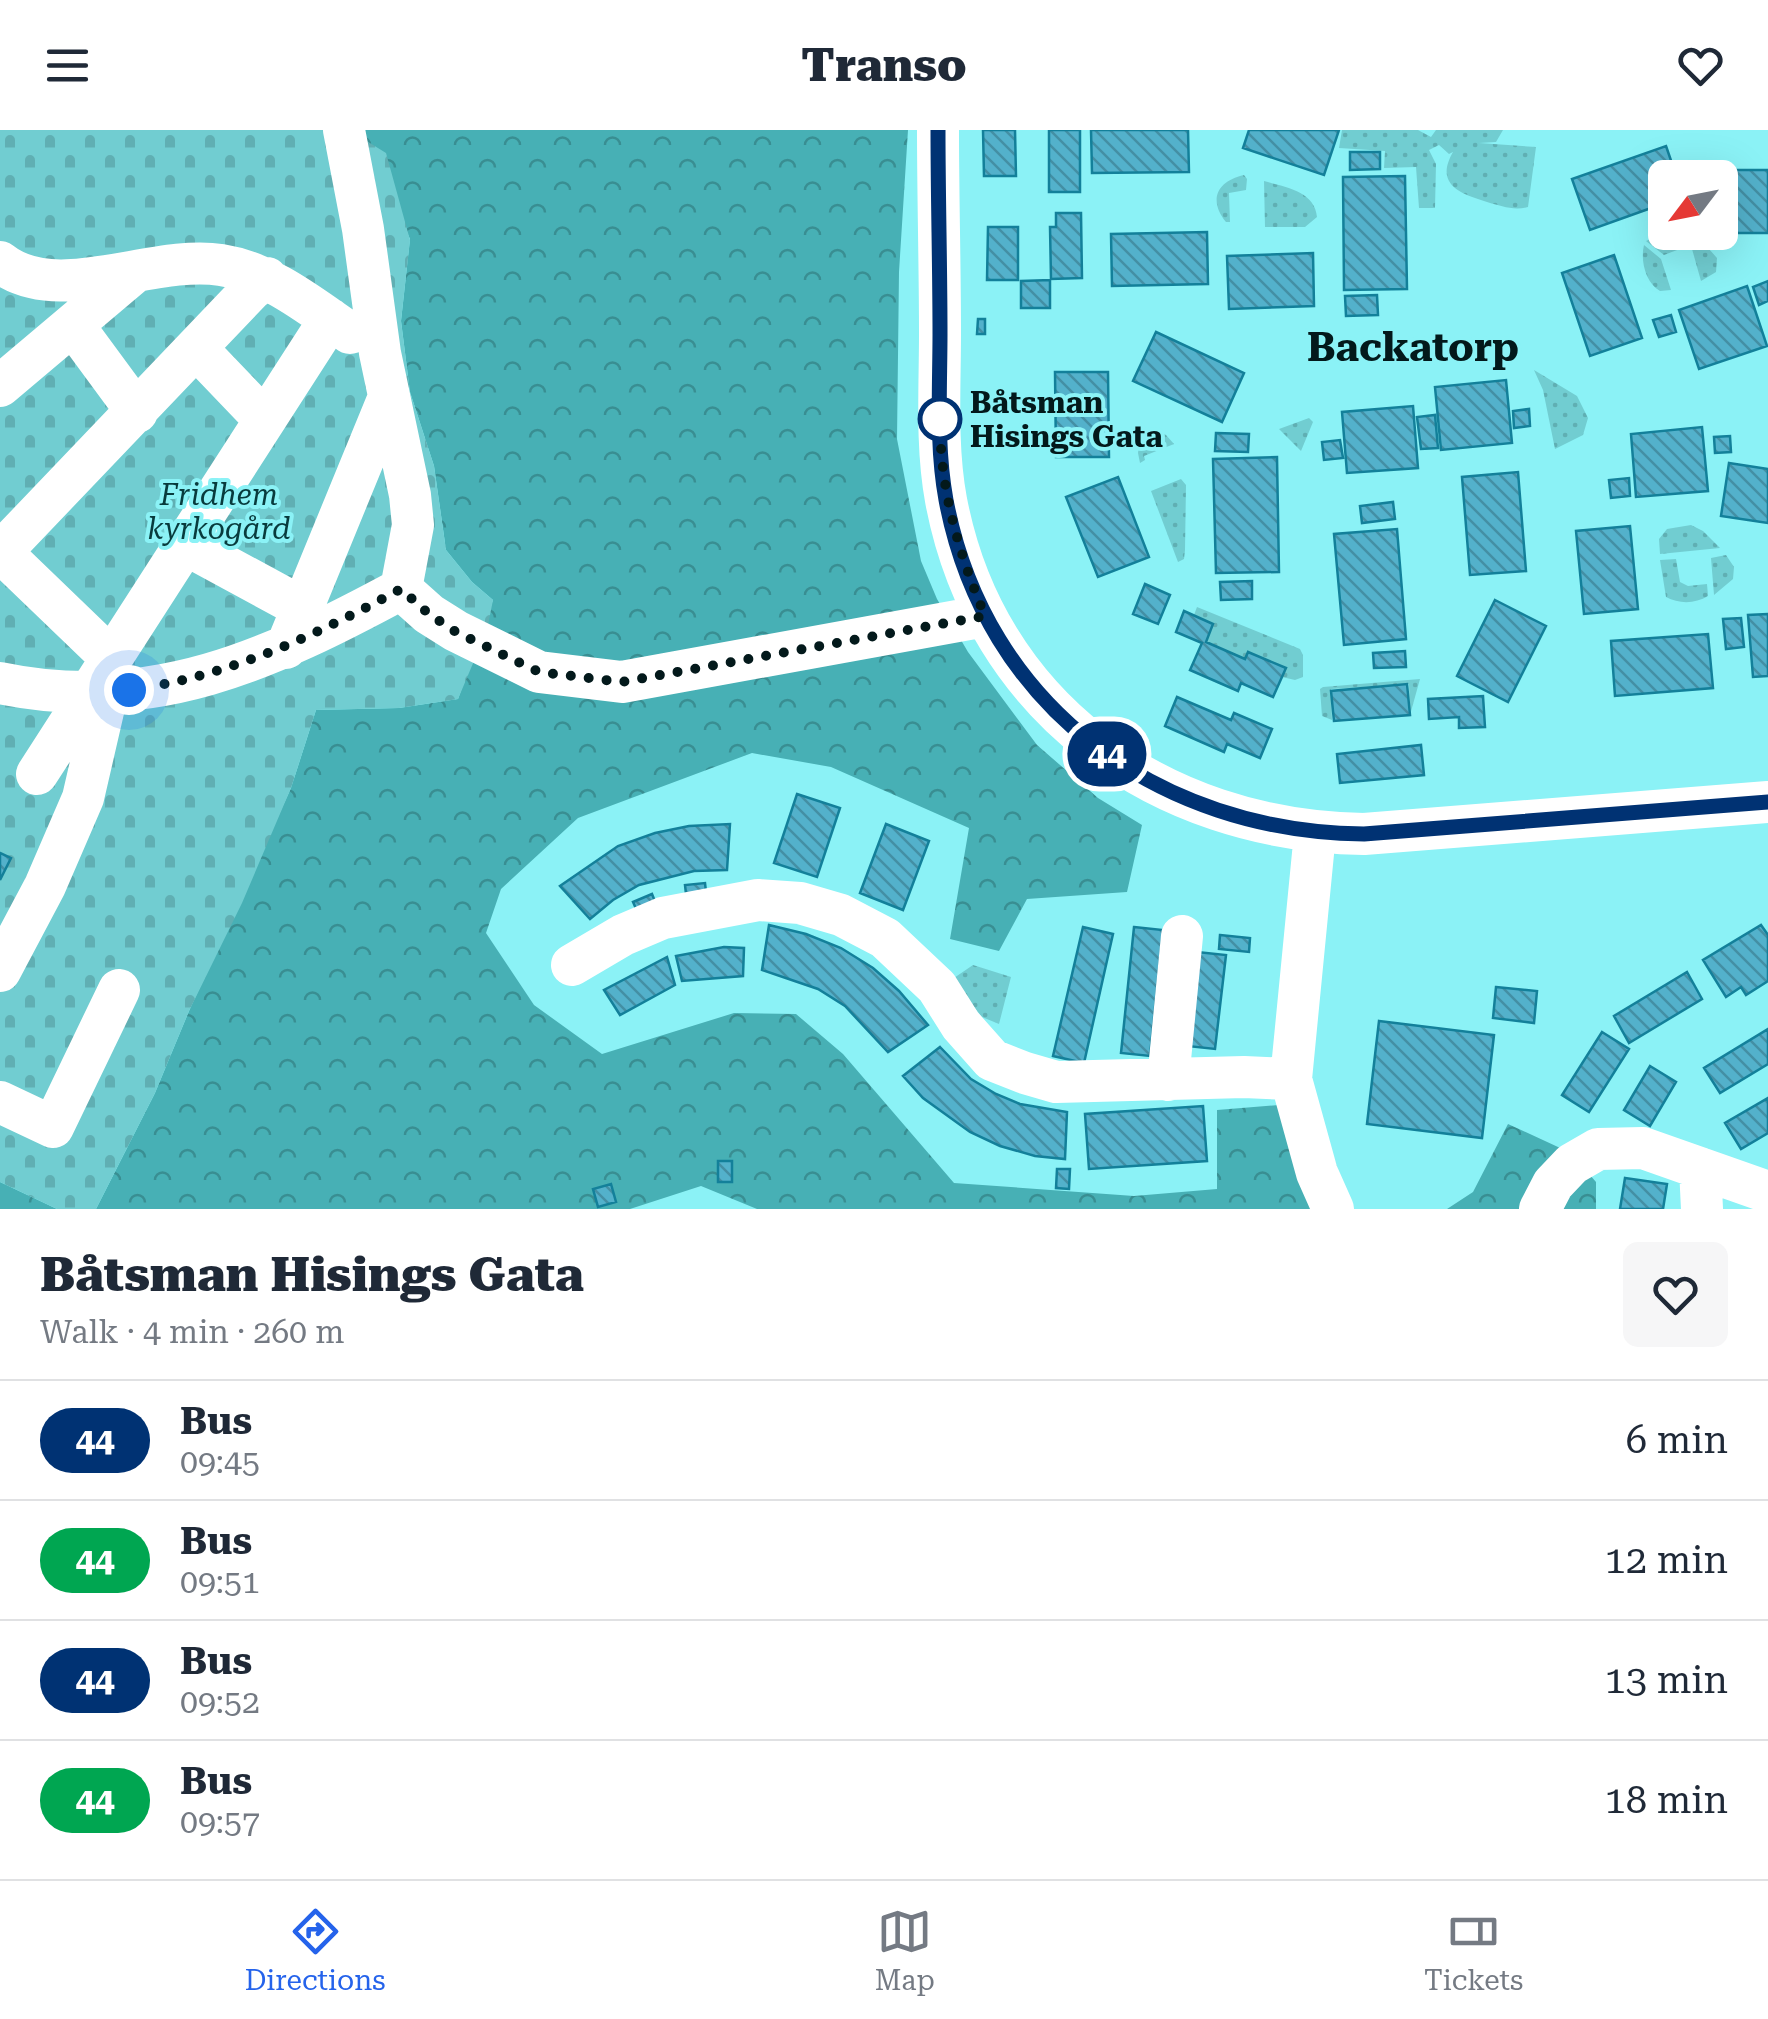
<!DOCTYPE html>
<meta charset="utf-8">
<style>
:root{--surface:#fff;--page:#f6f6f7;--text:#1f2937;--muted:#747a83;--line:#e0e1e3;--accent:#2563eb}
body{margin:0;font-family:"Roboto Serif",serif;background:var(--page);color:var(--text);height:100vh;display:flex;flex-direction:column;font-size:38px;white-space:nowrap}
*{box-sizing:border-box;margin:0}
p{font-size:32px;color:var(--muted)}
.icon{flex:none;width:55px;height:55px;fill:none;stroke:currentColor;stroke-width:2;stroke-linecap:round;stroke-linejoin:round}
.map{position:relative;height:1079px;overflow:hidden}
.drawer{display:flex;flex-direction:column;background:var(--surface);flex:1}
.drawer>*{flex:none}
.badge{padding:0 20px;border-radius:32px;font-size:35px;line-height:65px}
.needle{width:65px;rotate:238deg}
.fabs{position:absolute;left:1648px;top:30px;display:grid;gap:20px}
.fabs a{display:grid;place-items:center;width:90px;height:90px;border-radius:15px;background:var(--surface);box-shadow:0 10px 40px #0002;font-size:50px}
.you{position:absolute;width:50px;height:50px;margin:-25px;border:8px solid #fff;border-radius:50%;background:#1a73e8;box-shadow:0 0 0 15px #1a73e833}
.map>.badge{position:absolute;translate:-50% -50%;box-shadow:0 0 0 5px #fff}
.round{display:grid;place-items:center;flex:none;width:105px;height:105px;border-radius:15px;background:var(--page)}
.headline{display:flex;align-items:center;justify-content:space-between;height:170px;padding:0 40px}
h1{font-size:48px;font-weight:800;line-height:75px}
ul{padding:0;list-style:none}
li{display:flex;align-items:center;gap:30px;height:120px;padding:0 40px;border-top:2px solid var(--line)}
li div{flex:1}
li b{display:block;font-size:38px}
li em{font-style:normal}
li .badge{min-width:110px;font-weight:700;text-align:center}
header{display:flex;justify-content:space-between;align-items:center;height:130px;padding:0 40px;background:var(--surface);font-size:45px;font-weight:800}
.dock{display:flex;justify-content:space-around;align-items:center;height:140px;border-top:2px solid var(--line);background:var(--surface);font-size:28px;color:var(--muted)}
.dock a{display:grid;justify-items:center;gap:5px}
.dock .on{color:var(--accent)}
.map>svg:first-child{display:block}
.grass{fill:url(#grass-dots)}
.forest{fill:url(#forest-crowns)}
.cemetery{fill:url(#cemetery-stones)}
.building{fill:url(#building-back-hatch);stroke:#13809a;stroke-width:2.5}
.lines{fill:none;stroke-linecap:round;stroke-linejoin:round}
.minor{stroke:#fff;stroke-width:42}
.line-casing{stroke:#fff;stroke-width:22}
.line{stroke:#003273;stroke-width:15}
.walk{stroke:#03191b;stroke-width:10;stroke-dasharray:0 18}
.stop-dot{fill:#fff;stroke:#003273;stroke-width:5}
.labels{text-anchor:middle;dominant-baseline:central;stroke-width:8;stroke-linejoin:round;paint-order:stroke}
.stop-label{font-size:30px;font-weight:bold;fill:#03191b;stroke:#8bf2f6;text-anchor:start}
.park-label{font-size:30px;font-style:italic;fill:#083b3d;stroke:#8bf2f6}
.district-label{font-size:40px;font-weight:bold;fill:#03191b;stroke:#8bf2f6}
</style>
<header><svg class="icon" aria-label="menu" viewBox="0 0 24 24"><path d="M4 6h16M4 12h16M4 18h16"/></svg>Transo<svg class="icon" aria-label="heart" viewBox="0 0 24 24"><path d="M12 20l-8-8c-3-5 5-10 8-4 3-6 11-1 8 4z"/></svg></header>
<div class="map">
<svg width="1768" height="1079" viewBox="0 0 1768 1079">
<defs>
<pattern id="grass-dots" width="8" height="8" patternUnits="userSpaceOnUse" patternTransform="scale(2.5)"><rect width="8" height="8" fill="#71cdd1"/><path d="M2 2h.1M6 6h.1" fill="none" stroke="#60afb3" stroke-width="1.8" stroke-linecap="round"/></pattern>
<pattern id="forest-crowns" width="20" height="18" patternUnits="userSpaceOnUse" patternTransform="scale(2.5)"><rect width="20" height="18" fill="#47b0b5"/><path d="M2 6a3 3 0 1 1 6 0M12 15a3 3 0 1 1 6 0" fill="none" stroke="#398e92"/></pattern>
<pattern id="cemetery-stones" width="16" height="16" patternUnits="userSpaceOnUse" patternTransform="scale(2.5)"><rect width="16" height="16" fill="#71cdd1"/><path d="M2 7V4a2 2 0 0 1 4 0v3zM10 15v-3a2 2 0 0 1 4 0v3z" fill="#60afb3"/></pattern>
<pattern id="building-back-hatch" width="6" height="6" patternUnits="userSpaceOnUse" patternTransform="scale(2.5)"><rect width="6" height="6" fill="#53b1cb"/><path d="M-1 5l2 2M0 0l6 6M5-1l2 2" fill="none" stroke="#438fa4"/></pattern>
</defs>
<rect width="100%" height="100%" fill="#8bf2f6"/>
<path class="grass" d="M1342 0H1418L1431 7 1436 0H1503L1496 12 1479 13 1536 17 1528 77C1514 81 1501 76 1487 72 1461 64 1434 55 1453 22L1449 24 1439 15 1429 20 1436 34 1435 78H1419L1416 37 1384 38 1385 21 1339 18Z
M1244 45 1247 49 1246 60 1229 63 1230 92H1226C1208 70 1217 51 1244 45Z
M1264 51C1285 57 1315 61 1317 87L1305 97H1265Z
M1665 103 1683 107 1687 112 1685 117 1664 125 1646 111Z
M1694 114 1709 119 1717 128 1716 142 1701 151 1692 119Z
M1644 115 1661 129 1671 160 1660 161C1646 153 1640 131 1644 115Z
M1534 240 1577 266 1588 288 1583 305 1555 319 1543 260Z
M1309 288 1313 292 1301 321 1279 299Z
M1153 299 1166 305 1174 314 1144 326 1145 330 1140 333 1138 323 1140 306Z
M1181 349 1186 355 1185 420 1184 429 1178 432 1151 361Z
M1691 395 1703 401 1720 418 1660 424 1659 409 1667 399Z
M1726 425 1734 437 1733 449 1714 465 1711 428Z
M1676 429 1680 452 1688 456 1707 454 1708 466C1695 474 1679 474 1666 467L1660 430Z
M1197 477 1300 519 1303 525V547L1295 550 1282 547 1285 538 1249 523 1245 529 1206 512 1213 494 1194 485Z
M1420 549 1410 585 1409 554 1331 559 1332 590 1322 586 1320 559 1323 557Z
M973 835 1011 847 999 894 982 887 951 850Z"/>
<path class="forest" d="M363 0H908L899 142 897 309 921 431 937 469 968 522 1037 615 1098 668 1142 695 1127 762 1027 769 999 821 950 809 969 698 831 637 752 623 578 688 501 759 486 803 534 875 602 924 734 883 796 884 843 924 954 1053 1134 1066 1217 1059V980L1315 972 1351 1079H757L701 1056 630 1079H96L155 963 189 881 291 658 316 580 399 578 458 569 493 470 472 452 446 420 434 336 410 262 401 191 410 109 365 10Z
M1508 994 1571 1023 1596 1052V1079H1447L1473 1062Z
M0 1052 57 1079H0Z"/>
<path class="cemetery" d="M0 0H363L365 10 386 23 410 110 401 191 410 262 434 336 446 420 472 452 493 470 487 500 458 569 399 578 316 580 291 658 242 773 189 881 155 963 96 1079H57L0 1052Z"/>
<path class="building" d="M983 0H1015L1016 46H984Z
M1049 0H1080V62H1049Z
M1091 0H1188L1189 42 1092 43Z
M1249 0H1339L1324 45 1243 18Z
M1666 16 1677 48H1665V73L1590 100 1572 49Z
M1350 22H1380V39L1350 40Z
M1727 40H1768V103H1727Z
M1405 46 1407 159 1344 160 1343 47Z
M1056 83H1081L1082 148 1051 149 1050 97H1056Z
M988 97H1018V150H987Z
M1207 102 1208 154 1112 156 1111 104Z
M1313 123 1314 176 1229 179 1227 126Z
M1614 125 1642 208 1590 226 1562 143Z
M1050 150V178H1021V151Z
M1768 151V171L1759 175 1753 157Z
M1747 156 1767 216 1699 239 1679 180Z
M1377 165 1378 185 1346 186 1345 166Z
M1671 185 1676 202 1659 207 1653 190Z
M978 189H985V204H977Z
M1156 202 1244 243 1222 292 1133 251Z
M1055 242H1108L1109 327H1056Z
M1506 250 1512 313 1441 320 1435 257Z
M1413 276 1418 338 1347 343 1342 282Z
M1529 279 1530 296 1514 298 1513 281Z
M1435 285 1438 318 1421 319 1417 287Z
M1702 297 1708 361 1636 367 1631 304Z
M1216 303 1249 304 1248 322 1215 321Z
M1730 306 1731 322 1715 323 1714 307Z
M1340 310 1343 328 1324 330 1322 312Z
M1277 327 1279 442 1216 443 1213 329Z
M1729 333 1768 339V393L1721 386Z
M1518 342 1526 441 1470 445 1462 347Z
M1118 347 1149 427 1098 447 1066 367Z
M1629 348 1630 366 1611 368 1609 350Z
M1393 372 1395 389 1362 393 1360 376Z
M1630 396 1638 479 1584 484 1576 401Z
M1397 399 1406 509 1344 515 1334 404Z
M1252 451V469L1221 470 1220 452Z
M1145 454 1170 465 1158 494 1133 484Z
M1495 470 1546 496 1508 572 1457 546Z
M1184 481 1213 494 1206 512 1245 529 1248 522 1286 538 1273 567 1241 553 1238 561 1190 540 1202 513 1176 502Z
M1768 484V546L1753 547 1748 485Z
M1741 488 1744 517 1726 519 1723 489Z
M1708 504 1713 558 1615 566 1611 511Z
M1405 521 1406 537 1374 538 1373 523Z
M1407 554 1410 585 1334 591 1331 561Z
M1483 566 1485 597 1459 598V587L1429 589 1428 569Z
M1177 567 1231 590 1234 583 1272 599 1260 628 1227 614 1224 622 1165 596Z
M1421 615 1424 645 1340 653 1337 624Z
M797 664 840 678 817 747 774 733Z
M730 694 727 740 694 741 639 755 613 770 590 789 560 756 618 716 655 703 689 696Z
M886 694 929 711 903 780 860 763Z
M0 723 11 728 0 750Z
M705 753 706 762 686 764 685 755Z
M652 764 656 774 637 781 633 772Z
M769 795 806 804 841 818 873 838 899 861 928 895 888 922 845 876 818 859 762 840Z
M1761 795 1768 805V851L1746 865 1741 857 1726 867 1703 830Z
M1083 797 1113 804 1084 933 1053 926Z
M1134 797 1163 800 1150 926 1121 923Z
M1220 805 1250 808 1249 822 1219 819Z
M724 817 744 818 743 846 682 851 676 826Z
M1197 822 1226 825 1215 919 1187 916Z
M667 827 675 855 620 885 604 860Z
M1687 842 1702 869 1629 913 1614 886Z
M1496 857 1537 861 1534 893 1493 888Z
M1379 891 1494 905 1482 1008 1367 994Z
M1768 899V934L1720 963 1704 938Z
M1602 902 1629 919 1589 982 1562 965Z
M940 917 971 949 996 964 1020 974 1067 982 1065 1029 1035 1026 1000 1016 970 1002 923 968 903 946Z
M1650 936 1676 952 1650 996 1624 980Z
M1768 968V1003L1741 1019 1725 993Z
M1203 976 1207 1031 1089 1039 1085 984Z
M718 1031H732V1052H718Z
M1057 1039H1070L1069 1059 1056 1058Z
M1625 1048 1667 1054 1663 1079H1620Z
M611 1054 616 1072 598 1077 593 1059Z"/>
<g class="lines">
<path class="minor" d="M938 0C938 68 940 136 940 204 940 259 936 316 946 370 985 577 1159 701 1364 704L1768 672
M0 132C57 177 152 124 221 135 271 143 310 176 350 203
M73 195 137 282
M197 219 264 289
M0 256 135 142
M183 413 301 477
M1 422 110 527
M0 423 252 159 267 148
M401 459 429 484 456 501 539 542 622 552 985 486
M286 518 389 267
M0 553C152 585 271 529 401 459L413 395 410 365 380 223 363 99 344 0
M37 644 330 189
M1315 703 1291 949 1317 1043 1333 1079
M572 835 623 805 663 788 758 770 800 773 841 785 885 808 937 857 961 895 992 930 1025 943 1056 952 1244 947 1291 949
M0 841 45 756 83 668 107 564
M1168 950 1182 806
M0 972 53 997 119 860
M1700 1038 1702 1079
M1540 1079 1553 1054 1572 1034 1598 1019 1643 1018 1768 1062"/>
</g>
<g class="lines">
<defs>
<path id="line" d="M938 0C938 68 940 136 940 204 940 259 936 316 946 370 985 577 1159 702 1364 704L1768 672"/>
</defs>
<use href="#line" class="line-casing"/>
<use href="#line" class="line"/>
<path class="walk" d="M129 560C228 547 314 506 401 459L429 484 456 502 539 542 622 552 985 486C958 421 940 359 940 289"/>
</g>
<circle class="stop-dot" cx="940" cy="289" r="20"/>
<g class="labels">
<g class="stop-label">
<text x="970" y="272">Båtsman<tspan x="970" dy="34">Hisings Gata</tspan></text>
</g>
<g class="park-label">
<text x="219" y="364">Fridhem<tspan x="219" dy="34">kyrkogård</tspan></text>
</g>
<g class="district-label">
<text x="1413" y="217">Backatorp</text>
</g>
</g>
</svg>
<div class="fabs">
<a><svg class="needle" viewBox="-14 -14 28 28"><path d="M0-13l5 13h-10z" fill="#e53935"/><path d="M0 13l5-13h-10z" fill="#747a83"/></svg></a>
</div>
<div class="you" style="left:129px;top:560px"></div>
<b class="badge" style="left:1107px;top:624px;background:#003273;color:#fff">44</b>
</div>
<section class="drawer">
<div class="headline"><div><h1>Båtsman Hisings Gata</h1><p>Walk · 4 min · 260 m</p></div><a class="round"><svg class="icon" aria-label="heart" viewBox="0 0 24 24"><path d="M12 20l-8-8c-3-5 5-10 8-4 3-6 11-1 8 4z"/></svg></a></div>
<ul>
<li><span class="badge" style="background:#003273;color:#fff">44</span><div><b>Bus</b><p>09:45</p></div><em>6 min</em></li>
<li><span class="badge" style="background:#00a651;color:#fff">44</span><div><b>Bus</b><p>09:51</p></div><em>12 min</em></li>
<li><span class="badge" style="background:#003273;color:#fff">44</span><div><b>Bus</b><p>09:52</p></div><em>13 min</em></li>
<li><span class="badge" style="background:#00a651;color:#fff">44</span><div><b>Bus</b><p>09:57</p></div><em>18 min</em></li>
</ul>
</section>
<nav class="dock">
<a class="on"><svg class="icon" aria-label="directions" viewBox="0 0 24 24"><path d="M12 3l9 9-9 9-9-9zM9 14v-3h6M13 9l2 2-2 2"/></svg>Directions</a>
<a><svg class="icon" aria-label="map" viewBox="0 0 24 24"><path d="M3 6l6-2 6 2 6-2v14l-6 2-6-2-6 2zM9 4v14M15 6v14"/></svg>Map</a>
<a><svg class="icon" aria-label="tickets" viewBox="0 0 24 24"><path d="M3 7h18v10H3zM15 7v10"/></svg>Tickets</a>
</nav>
